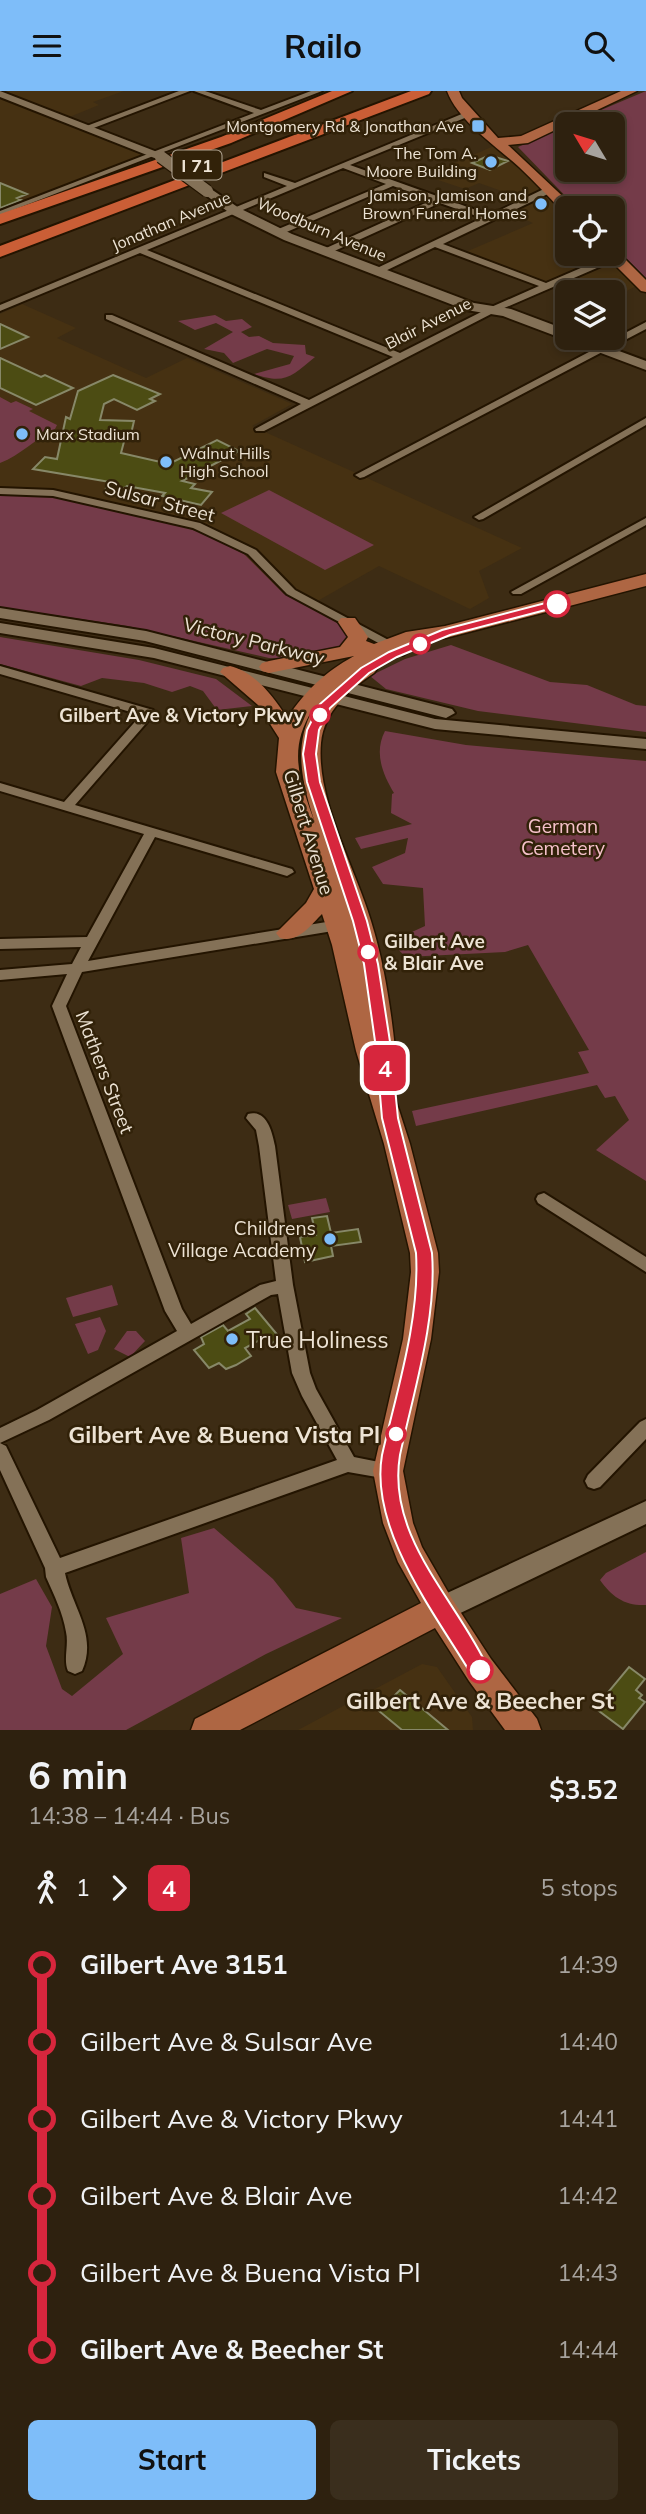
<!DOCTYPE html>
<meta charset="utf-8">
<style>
:root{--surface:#2e210f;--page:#3a2e1d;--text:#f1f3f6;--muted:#a7a39e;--line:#493e2f;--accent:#7ebdf9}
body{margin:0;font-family:Mulish,sans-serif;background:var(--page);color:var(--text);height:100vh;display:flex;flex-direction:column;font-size:26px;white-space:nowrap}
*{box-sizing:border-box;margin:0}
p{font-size:23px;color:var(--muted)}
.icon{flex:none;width:38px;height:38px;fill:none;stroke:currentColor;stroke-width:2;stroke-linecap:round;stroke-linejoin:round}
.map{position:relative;height:1639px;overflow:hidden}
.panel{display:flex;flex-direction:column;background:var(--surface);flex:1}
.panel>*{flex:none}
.badge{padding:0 14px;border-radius:10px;font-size:24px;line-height:46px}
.needle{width:46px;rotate:308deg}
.tools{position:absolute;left:555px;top:21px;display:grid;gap:14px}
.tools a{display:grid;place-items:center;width:70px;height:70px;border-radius:10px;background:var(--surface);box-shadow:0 4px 10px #0003,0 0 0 2px var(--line);font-size:35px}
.map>.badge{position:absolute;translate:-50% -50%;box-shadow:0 0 0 4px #fff}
.legs{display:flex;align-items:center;gap:10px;height:77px;padding:0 28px;font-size:23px}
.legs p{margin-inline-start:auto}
.overview{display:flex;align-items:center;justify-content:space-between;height:119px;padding:0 28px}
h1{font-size:38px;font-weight:700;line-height:52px}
.cta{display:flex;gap:14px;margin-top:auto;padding:14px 28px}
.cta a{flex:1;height:80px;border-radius:10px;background:var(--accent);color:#111;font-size:28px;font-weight:700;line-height:80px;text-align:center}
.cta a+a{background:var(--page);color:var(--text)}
ul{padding:0 28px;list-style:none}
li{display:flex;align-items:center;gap:24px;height:77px;font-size:26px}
li i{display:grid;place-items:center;width:10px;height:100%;margin:0 9px;background:currentColor}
li i::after{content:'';width:18px;height:18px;margin:-9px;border:5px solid;border-radius:50%;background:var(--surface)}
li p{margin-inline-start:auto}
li:first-child i{background:linear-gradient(#0000 50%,currentColor 0)}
li:last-child i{background:linear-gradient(currentColor 50%,#0000 0)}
header{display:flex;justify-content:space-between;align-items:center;height:91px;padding:0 28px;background:var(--accent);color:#111;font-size:32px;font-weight:700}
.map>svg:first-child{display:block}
.built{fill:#463112}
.green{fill:#743b49}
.building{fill:#4c4c13;stroke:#878868;stroke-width:2}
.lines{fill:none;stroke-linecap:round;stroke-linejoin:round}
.street-casing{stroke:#231400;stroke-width:4}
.secondary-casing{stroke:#231400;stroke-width:4}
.primary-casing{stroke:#231400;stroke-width:3}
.highway-casing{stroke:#231400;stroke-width:4}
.street{fill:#847157;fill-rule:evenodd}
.secondary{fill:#847157;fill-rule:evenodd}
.primary{fill:#ae6643;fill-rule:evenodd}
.highway{fill:#ca5e36;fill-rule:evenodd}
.secondary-bridge-casing{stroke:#231400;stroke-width:14;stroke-linecap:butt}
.secondary-bridge{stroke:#847157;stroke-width:12}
.line-1{fill:#d7263d;stroke:#fff;stroke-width:2}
.poi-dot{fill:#7ebdf9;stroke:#322209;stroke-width:2.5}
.stop-1-dot{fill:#fff;stroke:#d7263d;stroke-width:3.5}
.labels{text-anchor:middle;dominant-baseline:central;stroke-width:5;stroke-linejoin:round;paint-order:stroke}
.far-poi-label{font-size:16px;fill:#ede3d4;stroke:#322209;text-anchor:end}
.far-street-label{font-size:16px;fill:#ede3d4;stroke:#322209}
.shield{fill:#322209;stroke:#b5a997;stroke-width:2}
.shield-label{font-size:18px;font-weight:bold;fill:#ede3d4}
.street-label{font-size:19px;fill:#ede3d4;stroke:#322209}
.stop-label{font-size:19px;font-weight:bold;fill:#ede3d4;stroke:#322209;text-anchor:end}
.park-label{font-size:19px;fill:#f7c2cc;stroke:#322209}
.poi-label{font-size:19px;fill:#ede3d4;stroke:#322209;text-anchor:end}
.near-poi-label{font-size:23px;fill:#ede3d4;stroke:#322209;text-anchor:start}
.near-stop-label{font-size:23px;font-weight:bold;fill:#ede3d4;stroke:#322209;text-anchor:end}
</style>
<header><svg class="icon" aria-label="menu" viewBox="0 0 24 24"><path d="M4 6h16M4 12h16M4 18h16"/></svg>Railo<svg class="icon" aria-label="search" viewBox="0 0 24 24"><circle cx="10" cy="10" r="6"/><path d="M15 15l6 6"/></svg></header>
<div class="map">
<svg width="646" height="1639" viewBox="0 0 646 1639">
<rect width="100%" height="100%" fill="#3d2c14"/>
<path class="built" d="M0 0H124L93 11 99 14 67 27 157 62 0 123Z
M498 53 567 117V163H612L642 192 613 207 612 201H580L554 191 546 195 461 163 533 132 505 120 527 109 479 92 465 98 426 85Z
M22 213 76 237 57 247 146 287 187 267 292 313 252 335 522 457 479 480 489 507 470 518 379 475 307 516 278 499 236 458 182 435 50 405 0 403V223Z
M422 1573 437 1576 472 1626 473 1639H298Z"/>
<path class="green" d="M646 0V187L613 154 612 117H577L518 56 567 34V79H612V33H568Z
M215 224 226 230 242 228 252 236 241 241 249 246 259 245 273 252 305 254 306 263 315 266C292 285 285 294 254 283L290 273 294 265 267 258 233 272 224 262 204 258 233 241 216 232 195 239 178 230Z
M0 306 11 312 16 310 33 318 29 320 57 334 55 338C35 348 21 364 0 372Z
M269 399 374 454 325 479 221 422Z
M0 403 50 405 182 435 209 445 244 463 284 503 344 535 349 545 341 556 287 568 269 567 128 535 0 516Z
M0 546 139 569 216 588 252 615 217 619 203 600 190 595 172 601 144 592 102 587 81 595 0 573Z
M451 554 550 591 587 594 636 614 646 615V641L478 620 386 598 370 585 405 568Z
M385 640 466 654 646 670V1090L596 1059 629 1029 615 1005 605 1007 597 994 416 1035 412 1020 589 982 578 961 589 959 528 854 505 861 406 866 390 851 425 835 423 797 383 793 372 776 405 762 408 747 361 758 355 747 412 733 391 722 392 703 394 702C382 682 374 661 385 640Z
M326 1107 330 1121 292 1128 288 1114Z
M112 1194 118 1214 73 1226 66 1207Z
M100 1226 106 1240 98 1259 88 1263 75 1233Z
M127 1240H136L145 1250 130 1266 114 1258Z
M214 1437 273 1488 296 1517 342 1527 266 1563 126 1639H0V1503L36 1488 52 1516 46 1555 62 1598 72 1605 123 1563 106 1527 189 1502 181 1447Z
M646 1461V1514C625 1515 612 1506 600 1489L606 1482Z"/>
<path class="building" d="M490 64 495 66 508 70 490 79 472 72Z
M0 92 27 103 17 107 21 109 0 117Z
M0 233 28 246 0 258Z
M0 267 41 286 45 284 73 297 36 314 0 297Z
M113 284 160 303 150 308 155 310 137 319 114 308 104 313 100 329 134 330 131 343H126L121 362 169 373 217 349 239 360 182 390 195 393 191 397 212 401 201 414 162 405 165 402 127 395 117 402 105 399 110 391 33 378 45 366 57 368 66 326 70 328 78 300Z
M327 1125 331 1142 358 1138 361 1151 331 1155 333 1165 305 1171 300 1146 316 1144 312 1127Z
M255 1217 280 1247 272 1252 267 1245 245 1257 251 1265 236 1274 226 1278 219 1272 209 1277 194 1259 204 1253 201 1246 223 1234 228 1240 250 1228 246 1223Z
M629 1576 645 1588 636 1599 642 1604 639 1607 645 1611 623 1638 595 1617Z
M400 1599 448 1639H402L379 1620Z"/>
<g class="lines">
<defs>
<path id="street" d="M179 0H190L91 38 84 36Z
M194 0H205L261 19 311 0H322L0 124V120L254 22Z
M469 20H472V24L350 74 490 124 546 97H552V101L443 153 546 192 604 167 616 164 620 167 495 221 264 340H256L255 338 301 313 106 228V224H112L309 309 393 266 140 162 0 220V214L287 95 264 86V82L295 92ZM343 77 386 93 276 139V143H282L393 95 432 109 324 158V162H330L440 112 482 127 375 178V182H381L435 156 539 195 489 217 400 262 147 159Z
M646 231V238L364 386 360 387 355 384Z
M646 327V334L483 428 479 429 474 426Z
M0 397 53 399 200 432 256 459 295 499 409 560 403 564 399 563 287 503 248 463 193 437 53 405 0 403Z
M646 427V434L521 503H513L511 501Z
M0 575 153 619 155 622 75 714 292 778 294 781 287 785 155 746 88 870 345 828 352 833 345 838 82 881 66 915 182 1218 191 1233 260 1194 276 1190 259 1055 256 1039 246 1027 248 1023C267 1018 272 1041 275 1055L293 1194 310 1282 316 1298 354 1366 394 1374 397 1380 394 1386 388 1388 348 1381 65 1482C72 1516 98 1544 82 1580L75 1583 68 1580C63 1569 69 1554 66 1541 63 1522 54 1504 46 1486L45 1477 0 1379V1337L37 1319 177 1240 165 1220 52 915 67 883 0 889V879L72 873 81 856 0 858V848L87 846 144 743 0 700V692L64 711 141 624 0 583ZM278 1203 292 1282 302 1305 337 1369 60 1467 6 1355 0 1352 49 1329 271 1204Z
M544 1102 646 1166V1181L538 1112 536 1108 538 1104Z
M646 1328V1348L600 1396 594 1398 588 1396 585 1390 588 1384 640 1331Z"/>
<path id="secondary" d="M0 0 165 64 167 66 157 68 0 6Z
M203 98H211L239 117 292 143 474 212 511 218 567 239V247H584L646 270V279L503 225 466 219 284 149 231 123 203 102Z
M0 517 146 540 452 618 455 622 446 627 145 550 0 527Z
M0 532 154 557 435 628 646 648V658L435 638 154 567 0 542Z
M646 1410V1433L450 1527 441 1530 432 1527 428 1518 432 1509Z"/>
<path id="primary" d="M447 0H459L462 7 498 47 521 45 621 0H637L528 52 508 54 572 114 574 117H567V121L562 120C548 105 534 90 519 76 496 55 458 30 447 0Z
M612 159 617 160 646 189V201L641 200 607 166 605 163H612Z
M646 483V495L446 547C416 550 394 557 369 572L377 578 374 582C349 599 324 620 321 652 316 709 355 776 371 830 387 881 393 934 398 987L391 994 410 1053 438 1162 439 1181 431 1248 403 1380 413 1432 422 1456 452 1508 491 1568 537 1628 541 1639H505L469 1590 435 1537 240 1639H191L195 1628 421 1512 398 1471 383 1432 373 1380 403 1248 411 1181 410 1162 384 1053 356 960 332 854 322 823C310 835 298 852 280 847L276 842 306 812 314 798 276 681 279 647 258 614 220 581 223 577 230 575C255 581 274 606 287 627 307 598 324 582 354 565L269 582 262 580 259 576 262 572 269 570 340 556 348 546 338 531 341 527H355L368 546 366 550 374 553 406 541 445 535ZM313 618C292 657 303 695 316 735 301 692 286 660 313 618Z"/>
<path id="highway" d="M332 0H352L231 52 0 133V123L221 46Z
M411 0H431L429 3 0 166V155Z"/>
</defs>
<use href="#street" class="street-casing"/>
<use href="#secondary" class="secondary-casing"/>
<use href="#primary" class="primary-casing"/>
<use href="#highway" class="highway-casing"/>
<use href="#street" class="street"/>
<use href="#secondary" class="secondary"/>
<use href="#primary" class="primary"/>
<use href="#highway" class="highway"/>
<defs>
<path id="secondary-bridge" d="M161 66 207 100"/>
</defs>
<use href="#secondary-bridge" class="secondary-bridge-casing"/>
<use href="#secondary-bridge" class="secondary-bridge"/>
</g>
<path class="line-1" d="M557 509 561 510V515L450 544 397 566 369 582 330 617 319 639 316 663 320 691 367 830 378 873 391 957 398 1027 432 1162C437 1228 414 1299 400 1364 386 1447 458 1510 489 1579L487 1586 480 1588 473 1586C436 1524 369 1439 382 1364 397 1299 420 1228 416 1162L382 1027 376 957 364 873 353 830 307 691 303 663 307 639 320 613 361 577 389 561 442 539Z"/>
<g class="poi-dot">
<rect x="471" y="28" width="14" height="14" rx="3.5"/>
<circle cx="491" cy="71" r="7"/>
<circle cx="541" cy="113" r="7"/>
<circle cx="22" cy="343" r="7"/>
<circle cx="166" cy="371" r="7"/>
<circle cx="330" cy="1148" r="7"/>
<circle cx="232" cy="1248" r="7"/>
</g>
<g class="stop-1-dot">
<circle cx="557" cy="513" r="12"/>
<circle cx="420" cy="553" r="9"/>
<circle cx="320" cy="624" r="9"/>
<circle cx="368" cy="861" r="9"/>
<circle cx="396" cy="1343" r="9"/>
<circle cx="480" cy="1579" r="12"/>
</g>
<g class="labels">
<g class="far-poi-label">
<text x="464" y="35">Montgomery Rd &amp; Jonathan Ave</text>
<text x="477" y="62">The Tom A.<tspan x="477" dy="18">Moore Building</tspan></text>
<text x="527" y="104">Jamison, Jamison and<tspan x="527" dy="18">Brown Funeral Homes</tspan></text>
<text x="36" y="343" text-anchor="start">Marx Stadium</text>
<text x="180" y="362" text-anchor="start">Walnut Hills<tspan x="180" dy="18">High School</tspan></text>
</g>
<g class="far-street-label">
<text transform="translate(171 130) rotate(-23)">Jonathan Avenue</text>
<text transform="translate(322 138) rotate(23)">Woodburn Avenue</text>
<text transform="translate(428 232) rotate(-27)">Blair Avenue</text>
</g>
<rect class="shield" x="172.5" y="59.5" width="49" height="29" rx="5"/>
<g class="shield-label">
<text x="197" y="74">I 71</text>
</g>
<g class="street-label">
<text transform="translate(160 410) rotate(15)">Sulsar Street</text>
<text transform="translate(254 550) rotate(14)">Victory Parkway</text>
<text transform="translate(309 741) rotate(73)">Gilbert Avenue</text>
<text transform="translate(105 981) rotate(69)">Mathers Street</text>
</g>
<g class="stop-label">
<text x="304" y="624">Gilbert Ave &amp; Victory Pkwy</text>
<text x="384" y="850" text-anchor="start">Gilbert Ave<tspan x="384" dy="22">&amp; Blair Ave</tspan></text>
</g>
<g class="park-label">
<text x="563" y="735">German<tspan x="563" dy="22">Cemetery</tspan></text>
</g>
<g class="poi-label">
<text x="316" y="1137">Childrens<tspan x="316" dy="22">Village Academy</tspan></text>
</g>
<g class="near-poi-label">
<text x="246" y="1248">True Holiness</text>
</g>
<g class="near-stop-label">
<text x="380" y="1343">Gilbert Ave &amp; Buena Vista Pl</text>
<text x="480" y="1609" text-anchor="middle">Gilbert Ave &amp; Beecher St</text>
</g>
</g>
</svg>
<div class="tools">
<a><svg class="needle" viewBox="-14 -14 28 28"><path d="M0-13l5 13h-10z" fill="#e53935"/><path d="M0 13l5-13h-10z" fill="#a7a39e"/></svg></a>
<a><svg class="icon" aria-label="locate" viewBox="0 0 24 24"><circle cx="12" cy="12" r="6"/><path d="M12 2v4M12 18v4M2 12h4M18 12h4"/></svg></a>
<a><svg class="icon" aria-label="layers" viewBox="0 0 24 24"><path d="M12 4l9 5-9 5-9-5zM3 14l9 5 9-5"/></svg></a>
</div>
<b class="badge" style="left:385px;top:977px;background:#d7263d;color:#fff">4</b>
</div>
<section class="panel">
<div class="overview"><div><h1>6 min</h1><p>14:38 – 14:44 · Bus</p></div><b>$3.52</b></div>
<div class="legs"><svg class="icon" aria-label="walk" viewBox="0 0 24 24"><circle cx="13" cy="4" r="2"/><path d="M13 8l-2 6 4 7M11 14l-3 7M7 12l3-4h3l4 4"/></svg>1<svg class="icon" aria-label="forward" viewBox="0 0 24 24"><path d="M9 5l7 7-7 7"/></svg><b class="badge" style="background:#d7263d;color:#fff">4</b><p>5 stops</p></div>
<ul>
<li><i style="color:#d7263d"></i><b>Gilbert Ave 3151</b><p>14:39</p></li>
<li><i style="color:#d7263d"></i><span>Gilbert Ave &amp; Sulsar Ave</span><p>14:40</p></li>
<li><i style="color:#d7263d"></i><span>Gilbert Ave &amp; Victory Pkwy</span><p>14:41</p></li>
<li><i style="color:#d7263d"></i><span>Gilbert Ave &amp; Blair Ave</span><p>14:42</p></li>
<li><i style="color:#d7263d"></i><span>Gilbert Ave &amp; Buena Vista Pl</span><p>14:43</p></li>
<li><i style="color:#d7263d"></i><b>Gilbert Ave &amp; Beecher St</b><p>14:44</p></li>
</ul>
<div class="cta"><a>Start</a><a>Tickets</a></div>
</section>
